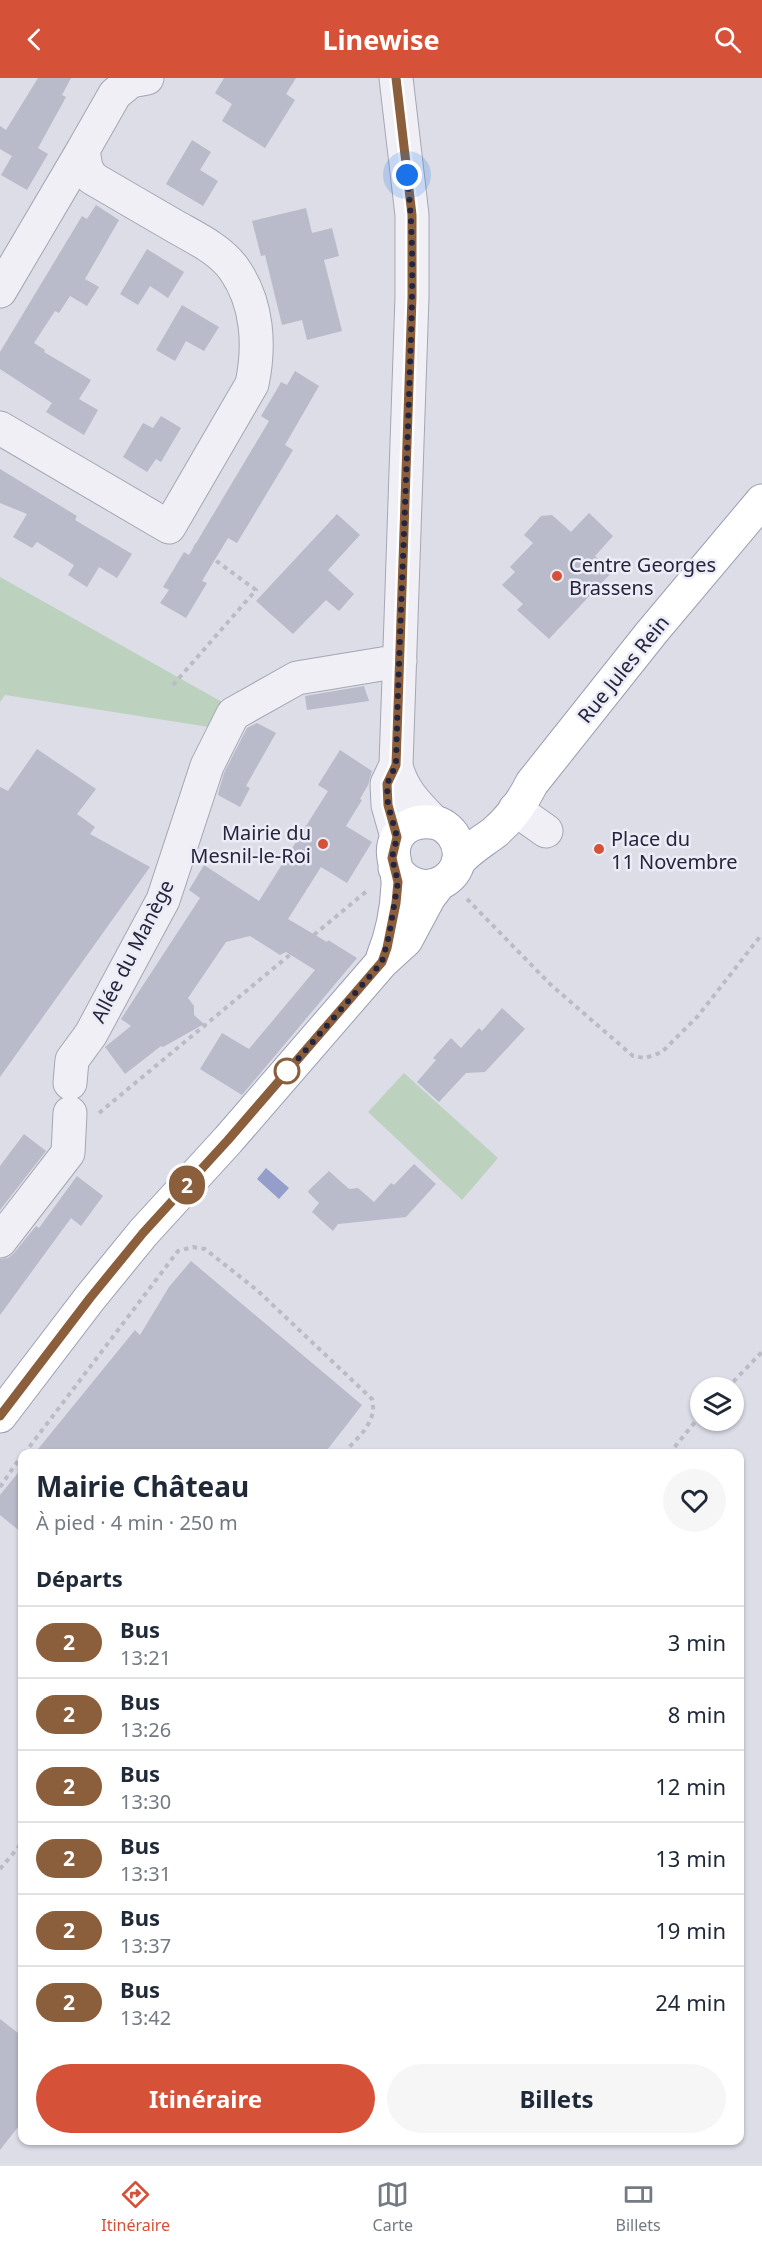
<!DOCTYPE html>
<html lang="fr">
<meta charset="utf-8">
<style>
:root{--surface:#fff;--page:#f6f6f7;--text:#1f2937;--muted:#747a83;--line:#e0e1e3;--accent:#d55239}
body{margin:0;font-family:"Noto Sans",sans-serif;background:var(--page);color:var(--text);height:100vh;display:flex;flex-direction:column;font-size:22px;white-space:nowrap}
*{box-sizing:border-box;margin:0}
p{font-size:20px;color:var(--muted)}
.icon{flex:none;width:33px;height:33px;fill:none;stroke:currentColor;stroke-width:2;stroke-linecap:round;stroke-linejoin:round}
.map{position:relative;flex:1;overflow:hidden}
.details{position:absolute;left:18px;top:1371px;width:726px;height:696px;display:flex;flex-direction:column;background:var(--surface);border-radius:12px;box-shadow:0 2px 4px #0004}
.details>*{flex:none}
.badge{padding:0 12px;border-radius:20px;font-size:21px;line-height:39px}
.tools{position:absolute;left:690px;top:1299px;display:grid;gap:12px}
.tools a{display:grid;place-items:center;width:54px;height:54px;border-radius:50%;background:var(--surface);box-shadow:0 2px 4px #0004;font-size:30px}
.you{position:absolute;width:30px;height:30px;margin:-15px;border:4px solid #fff;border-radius:50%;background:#1a73e8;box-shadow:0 0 0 9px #1a73e833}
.map>.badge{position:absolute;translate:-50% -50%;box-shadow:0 0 0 3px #fff}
h2{padding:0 18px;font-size:22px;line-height:54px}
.round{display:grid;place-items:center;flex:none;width:63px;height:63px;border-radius:32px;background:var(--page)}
.summary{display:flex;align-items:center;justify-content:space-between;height:102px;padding:0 18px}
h1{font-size:28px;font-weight:700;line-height:45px}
.button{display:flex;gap:12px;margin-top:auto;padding:12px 18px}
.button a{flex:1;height:69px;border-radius:36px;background:var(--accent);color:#fff;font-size:24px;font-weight:700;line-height:69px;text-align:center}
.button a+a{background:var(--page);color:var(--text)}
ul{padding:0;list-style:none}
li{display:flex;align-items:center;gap:18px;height:72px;padding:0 18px;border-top:2px solid var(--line)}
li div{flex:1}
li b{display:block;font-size:22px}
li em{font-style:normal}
li .badge{min-width:66px;font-weight:700;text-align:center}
header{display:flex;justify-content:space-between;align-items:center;height:78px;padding:0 18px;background:var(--accent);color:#fff;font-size:27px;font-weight:700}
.menu{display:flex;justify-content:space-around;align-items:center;height:84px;border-top:2px solid var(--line);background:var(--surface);font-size:16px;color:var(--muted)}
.menu a{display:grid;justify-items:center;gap:3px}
.menu .selected{color:var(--accent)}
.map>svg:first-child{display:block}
.green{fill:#bdd2be}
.water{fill:#959eca}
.building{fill:#b9baca}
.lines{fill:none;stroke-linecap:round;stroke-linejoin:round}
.minor-casing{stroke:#a5a6b4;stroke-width:35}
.major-casing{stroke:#9b9db4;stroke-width:35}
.path{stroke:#babbc5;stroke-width:4;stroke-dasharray:4.5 4.5;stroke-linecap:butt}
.minor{stroke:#efeff5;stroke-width:33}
.major{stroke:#fff;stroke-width:33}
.line-casing{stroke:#fff;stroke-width:14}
.line{stroke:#8b5e3c;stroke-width:9}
.walk{stroke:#25263e;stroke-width:6;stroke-dasharray:0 10.8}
.poi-dot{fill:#d55239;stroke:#ebecf5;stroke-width:2}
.stop-dot{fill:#fff;stroke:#8b5e3c;stroke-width:3}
.labels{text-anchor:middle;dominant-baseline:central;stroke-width:5;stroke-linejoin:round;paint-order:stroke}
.poi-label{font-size:20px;fill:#25263e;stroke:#ebecf5;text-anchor:start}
.street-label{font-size:20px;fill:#25263e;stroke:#ebecf5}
</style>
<header><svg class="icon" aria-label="back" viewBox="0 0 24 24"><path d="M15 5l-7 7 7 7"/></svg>Linewise<svg class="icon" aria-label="search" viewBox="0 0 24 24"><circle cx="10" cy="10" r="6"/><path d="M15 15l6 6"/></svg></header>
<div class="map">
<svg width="762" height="2086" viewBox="0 0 762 2086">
<rect width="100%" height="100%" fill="#dcdde7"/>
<path class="green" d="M0 499 222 624 209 649 5 617 0 624Z
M404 995 498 1080 462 1122 368 1034Z"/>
<path class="water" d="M266 1090 289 1110 279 1121 257 1101Z"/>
<path class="building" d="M38 0H71L62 17 66 19 38 70 48 76 27 112 1 97 12 78 0 71V48L6 52Z
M224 0H296L286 16 295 22 265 70 222 43 232 26 215 15Z
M192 62 211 74 200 92 218 103 203 128 166 106Z
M96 127 119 142 85 201 99 209 87 228 70 218 59 235 55 233 34 265 45 272 44 274 91 302 79 321 98 332 84 357 46 334 52 325 0 291V274L82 138 87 141Z
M306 130 312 155 332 150 339 178 324 182 342 253 307 262 302 242 282 247 265 177 261 178 252 143Z
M147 171 184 194 168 220 150 208 138 227 120 216Z
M182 227 219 249 204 273 186 263 175 283 156 272Z
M295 293 319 308 285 367 293 372 237 465 228 460 202 503 207 505 186 540 160 525 169 512 163 509 184 474 189 477 269 343 261 338 276 313 281 304 287 307Z
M161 338 181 350 161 384 156 381 147 394 123 379 143 345 153 350Z
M0 391 77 438 75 442 132 476 117 500 99 489 87 509 68 497 74 487 37 464 32 470 13 459 27 436 0 425Z
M589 435 613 458 595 478 612 494 549 561 517 532 523 526 502 507 515 494 510 489 533 465 524 457 541 438 552 437 571 454Z
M337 436 360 457 328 492 354 516 339 533 326 522 293 556 256 523Z
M364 608 369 623 307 632 305 618Z
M257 645 276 655 246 708 250 710 240 729 218 717 219 712 224 695 247 650Z
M37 671 96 711 77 736 95 749 90 756 150 789 0 999V709L8 713Z
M340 672 372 693 368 707 360 721 362 722 346 748 372 764 347 805 321 789 288 841 327 864 328 862 357 880 242 1017 200 991 222 955 249 971 315 892 286 874 280 877 250 858 226 864 188 920 194 928V937L204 946 163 969 161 968 125 996 105 969 131 948 121 941 200 820 189 812 204 787 259 823 328 713 318 707Z
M502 930 525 951 485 994 466 995 439 1024 417 1004 436 982 433 980 451 960 461 970 479 950 482 953Z
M24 1056 46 1073 0 1132V1088Z
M414 1086 436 1106 406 1139 338 1146 333 1153 312 1134 319 1125 308 1114 309 1112 329 1093 349 1111 358 1110 374 1124 391 1105 394 1107Z
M77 1098 103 1118 81 1148 71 1140 0 1237V1181L8 1180 14 1175 36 1148 39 1150Z
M191 1183 362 1327 324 1376H34L135 1252 140 1257 169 1209Z
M22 1390V1455L0 1437V1417Z
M0 1941 22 1958V2044L0 2072Z"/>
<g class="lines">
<defs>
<path id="minor" d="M396 0 412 137V219L396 687C401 711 417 727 434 744
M0 213 83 72
M0 350 169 449 252 306C260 268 258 225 234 191 219 170 193 159 171 146 145 131 118 115 92 100L86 90 83 72 115 16 131 3 147 0
M396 687 387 706 388 727 397 759
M515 731 546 753
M70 1005 72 982 91 956 163 822 207 688 233 636 297 600 400 583
M0 1163 68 1075 70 1035"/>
<path id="major" d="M458 784C469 771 482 764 495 754 510 741 523 723 532 705L652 554 762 423
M383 879C392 857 397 831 398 807 399 789 387 775 398 758 405 747 417 743 430 744 439 744 447 749 453 757 478 794 423 832 395 790
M0 1338 90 1220 143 1155 228 1062 382 884 406 862 429 819 439 806"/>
</defs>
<use href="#minor" class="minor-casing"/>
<use href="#major" class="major-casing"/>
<path class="path" d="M173 607 256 512 192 465
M467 821 550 906 633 978 645 980 662 974 698 938 762 856
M99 1035 368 812
M727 1310 762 1274
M24 1376 178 1173 193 1169 205 1171 258 1213 372 1321C378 1344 358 1359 343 1376
M669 1376 700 1338
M0 1409 22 1377
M0 1791 22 1765"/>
<use href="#minor" class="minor"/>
<use href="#major" class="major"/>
</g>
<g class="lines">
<defs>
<path id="line" d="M0 1338 90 1220 143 1155 228 1062 369 899 382 884 387 870 396 825 398 804 392 780 397 759 388 727 387 706 396 687 412 219V137L396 0"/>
</defs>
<use href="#line" class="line-casing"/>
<use href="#line" class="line"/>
<path class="walk" d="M287 993 286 995 382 884 389 858 398 804 392 780 397 759 388 727 387 706 396 687C399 564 405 441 409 319 411 245 416 171 407 97"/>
</g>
<g class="poi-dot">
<circle cx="557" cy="498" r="6"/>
<circle cx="323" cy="766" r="6"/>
<circle cx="599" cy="771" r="6"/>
</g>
<circle class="stop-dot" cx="287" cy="993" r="12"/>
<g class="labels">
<g class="poi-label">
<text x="569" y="486">Centre Georges<tspan x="569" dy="23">Brassens</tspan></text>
<text x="311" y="754" text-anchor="end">Mairie du<tspan x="311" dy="23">Mesnil-le-Roi</tspan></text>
<text x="611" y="760">Place du<tspan x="611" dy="23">11 Novembre</tspan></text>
</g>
<g class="street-label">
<text transform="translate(623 591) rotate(-51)">Rue Jules Rein</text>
<text transform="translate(132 873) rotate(-63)">Allée du Manège</text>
</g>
</g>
</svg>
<div class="tools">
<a><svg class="icon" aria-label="layers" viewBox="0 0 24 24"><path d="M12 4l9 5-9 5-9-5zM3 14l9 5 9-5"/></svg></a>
</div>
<div class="you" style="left:407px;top:97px"></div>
<b class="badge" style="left:187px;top:1107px;background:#8b5e3c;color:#fff">2</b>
<section class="details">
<div class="summary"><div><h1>Mairie Château</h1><p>À pied · 4 min · 250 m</p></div><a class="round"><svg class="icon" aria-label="heart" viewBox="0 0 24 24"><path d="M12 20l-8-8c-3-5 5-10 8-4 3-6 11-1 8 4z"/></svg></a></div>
<h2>Départs</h2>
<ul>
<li><span class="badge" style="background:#8b5e3c;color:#fff">2</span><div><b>Bus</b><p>13:21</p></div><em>3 min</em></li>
<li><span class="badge" style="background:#8b5e3c;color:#fff">2</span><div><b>Bus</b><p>13:26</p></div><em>8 min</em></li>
<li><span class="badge" style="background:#8b5e3c;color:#fff">2</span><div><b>Bus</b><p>13:30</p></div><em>12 min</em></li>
<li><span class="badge" style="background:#8b5e3c;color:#fff">2</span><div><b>Bus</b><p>13:31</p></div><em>13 min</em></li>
<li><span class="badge" style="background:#8b5e3c;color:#fff">2</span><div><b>Bus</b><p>13:37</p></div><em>19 min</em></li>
<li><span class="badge" style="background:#8b5e3c;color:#fff">2</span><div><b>Bus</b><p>13:42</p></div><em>24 min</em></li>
</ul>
<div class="button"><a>Itinéraire</a><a>Billets</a></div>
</section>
</div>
<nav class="menu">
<a class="selected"><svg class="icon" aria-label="directions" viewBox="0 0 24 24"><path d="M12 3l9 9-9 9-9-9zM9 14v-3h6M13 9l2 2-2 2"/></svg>Itinéraire</a>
<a><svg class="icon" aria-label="map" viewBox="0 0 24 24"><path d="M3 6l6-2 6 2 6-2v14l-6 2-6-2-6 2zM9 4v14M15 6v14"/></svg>Carte</a>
<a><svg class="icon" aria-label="tickets" viewBox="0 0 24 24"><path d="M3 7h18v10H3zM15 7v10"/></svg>Billets</a>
</nav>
